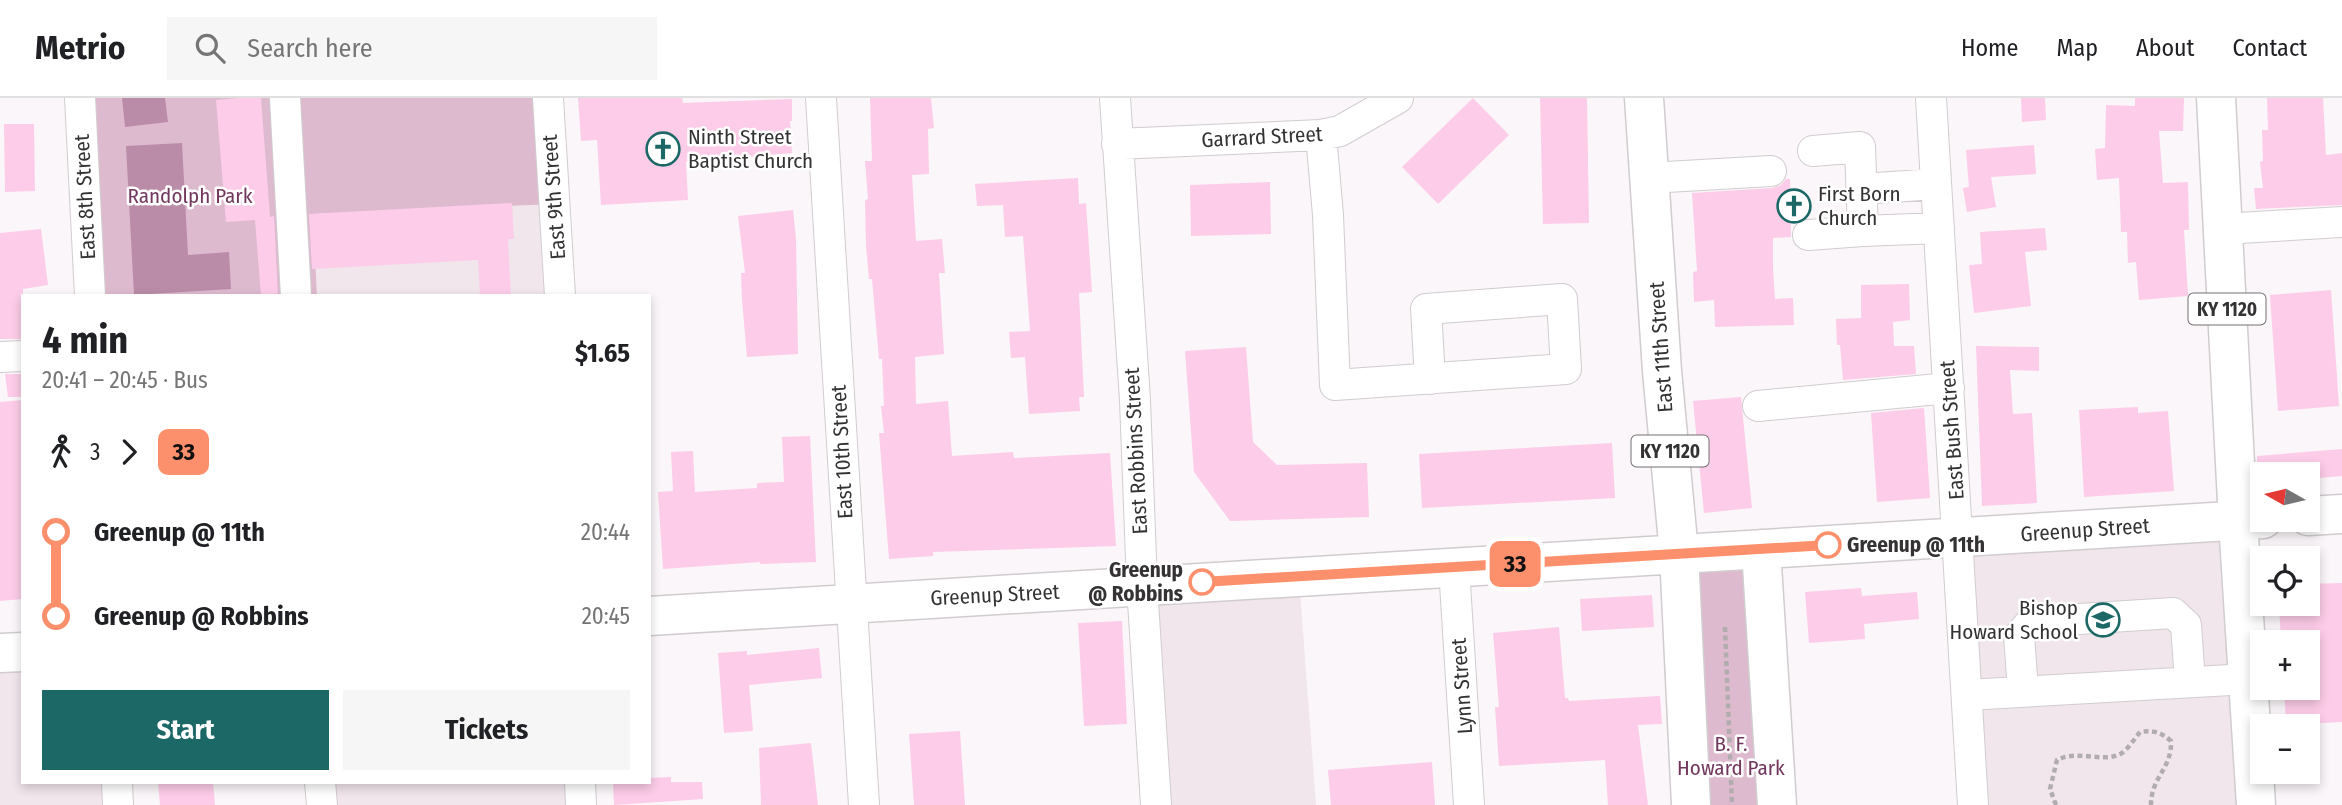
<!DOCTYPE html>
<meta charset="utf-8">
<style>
:root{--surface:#fff;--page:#f6f6f6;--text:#202124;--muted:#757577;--line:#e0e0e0;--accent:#1b6867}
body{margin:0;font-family:"Fira Sans Condensed",sans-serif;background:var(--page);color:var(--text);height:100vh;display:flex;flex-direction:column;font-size:26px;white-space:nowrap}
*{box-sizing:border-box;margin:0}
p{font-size:23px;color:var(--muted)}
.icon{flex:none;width:38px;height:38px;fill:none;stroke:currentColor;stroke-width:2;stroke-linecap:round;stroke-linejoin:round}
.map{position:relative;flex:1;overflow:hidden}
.panel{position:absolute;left:21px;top:196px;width:630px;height:490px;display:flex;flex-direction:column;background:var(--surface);border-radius:0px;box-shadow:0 4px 10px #0003}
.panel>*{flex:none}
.badge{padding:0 14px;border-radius:10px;font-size:24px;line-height:46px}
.needle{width:46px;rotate:278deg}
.buttons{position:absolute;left:2250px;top:364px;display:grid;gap:14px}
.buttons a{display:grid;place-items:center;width:70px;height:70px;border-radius:0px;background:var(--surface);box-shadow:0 4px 10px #0003;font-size:35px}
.map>.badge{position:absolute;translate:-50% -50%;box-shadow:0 0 0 4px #fff}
.legs{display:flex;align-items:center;gap:10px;height:77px;padding:0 21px;font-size:23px}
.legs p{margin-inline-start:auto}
.headline{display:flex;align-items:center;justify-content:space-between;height:119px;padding:0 21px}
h1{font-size:38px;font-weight:700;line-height:52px}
.action{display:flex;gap:14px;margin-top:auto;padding:14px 21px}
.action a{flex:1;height:80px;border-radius:0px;background:var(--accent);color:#fff;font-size:28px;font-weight:700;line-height:80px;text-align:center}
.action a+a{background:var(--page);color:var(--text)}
ul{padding:0 21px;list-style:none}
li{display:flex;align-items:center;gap:24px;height:84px;font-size:26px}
li i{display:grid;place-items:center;width:10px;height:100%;margin:0 9px;background:currentColor}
li i::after{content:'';width:18px;height:18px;margin:-9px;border:5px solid;border-radius:50%;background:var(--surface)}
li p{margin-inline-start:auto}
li:first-child i{background:linear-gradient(#0000 50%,currentColor 0)}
li:last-child i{background:linear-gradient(currentColor 50%,#0000 0)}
header{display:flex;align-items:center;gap:42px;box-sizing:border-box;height:98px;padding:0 35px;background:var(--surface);border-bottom:2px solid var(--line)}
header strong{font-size:33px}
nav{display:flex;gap:38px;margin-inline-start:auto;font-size:24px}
.search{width:490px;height:63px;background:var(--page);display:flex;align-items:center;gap:18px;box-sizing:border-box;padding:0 24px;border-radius:0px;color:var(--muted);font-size:26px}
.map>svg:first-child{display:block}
.built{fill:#f2e6ed}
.green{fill:#debacf}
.water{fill:#ba8ca7}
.building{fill:#fdcce8}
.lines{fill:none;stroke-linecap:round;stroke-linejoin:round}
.minor-casing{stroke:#d1cccf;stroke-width:32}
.major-casing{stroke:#d1cccf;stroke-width:41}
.path{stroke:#b1adaf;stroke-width:4.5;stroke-dasharray:5 3.5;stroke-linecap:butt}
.minor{stroke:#fff;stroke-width:30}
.major{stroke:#fff;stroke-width:38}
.line-1-casing{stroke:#fff;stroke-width:16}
.line-1{stroke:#fd906c;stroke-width:10}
.stop-1-dot{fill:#fff;stroke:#fd906c;stroke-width:3.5}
.labels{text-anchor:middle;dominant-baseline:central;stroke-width:5;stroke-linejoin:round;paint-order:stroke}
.shield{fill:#fff;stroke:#717070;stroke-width:2}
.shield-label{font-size:19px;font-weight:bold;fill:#343233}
.poi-label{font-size:21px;fill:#343233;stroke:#fff;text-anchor:start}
.street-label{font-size:21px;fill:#343233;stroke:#fff}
.park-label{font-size:21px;fill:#72375c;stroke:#fff}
.stop-label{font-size:21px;font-weight:bold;fill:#343233;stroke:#fff;text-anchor:start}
</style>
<header>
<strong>Metrio</strong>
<div class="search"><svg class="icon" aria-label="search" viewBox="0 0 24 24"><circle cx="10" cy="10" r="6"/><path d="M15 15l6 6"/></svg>Search here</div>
<nav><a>Home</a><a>Map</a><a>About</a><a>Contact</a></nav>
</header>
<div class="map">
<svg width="2342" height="707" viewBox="0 0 2342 707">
<rect width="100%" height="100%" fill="#fbf6f9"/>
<path class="built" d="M555 106 560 198H317L313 116Z
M2238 423 2256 707H1973L1958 440Z
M1299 479 1316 707H1156L1142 488Z
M23 554V684H117L118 707H0V555Z
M320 684H580L581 707H322Z"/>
<path class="green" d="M80 0H548L555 106 313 116 317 198H90Z
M1761 451 1777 707H1691L1679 455Z"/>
<path class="water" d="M122 0H165L168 24 125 29Z
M182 45 188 157 229 154 231 191 134 197 126 48Z"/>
<path class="building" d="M238 0H261L270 119 274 118 278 198H261L255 122 226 124 216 2Z
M578 0H682L683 5 792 1V23H790L792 55 686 64 688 102 601 107 597 42 581 43Z
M870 0H931L934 30 928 31 929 76 912 77 916 143 942 141 945 175H939L944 256 915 259 916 306 948 303 952 358 1013 354 1014 360 1110 355 1116 448 933 454V458L889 461 879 335H884L881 308H884L882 261H879L872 181H869L866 148 865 102 868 101 865 63H872Z
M1473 0 1509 37 1438 106 1402 69Z
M1540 0H1587L1589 125 1543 126Z
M2021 0H2045L2046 22 2022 24Z
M2135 0H2184L2183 33H2159L2163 85 2188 84 2189 132H2184L2188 198 2139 202 2136 164 2128 165 2127 134H2121L2119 80 2097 82 2095 51 2105 50 2106 7 2135 8Z
M2267 0H2323L2326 57 2342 55V107L2256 111 2254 90H2263L2260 64 2263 63 2262 32H2268Z
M4 26H34L35 93 5 94Z
M2034 47 2036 76 1991 79 1996 109 1967 114 1963 90 1969 89 1966 52Z
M1078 80 1079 106 1086 105 1092 194 1079 195 1084 299H1079L1080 313 1029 316 1025 259 1011 260 1009 234 1030 233 1023 138 1005 139 1003 107 977 108 975 86Z
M1786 81H1790L1791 139 1773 140V170L1775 201 1793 200 1794 227 1715 229 1714 202 1694 204 1693 174 1697 173 1692 95 1772 90 1781 87Z
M1270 84 1271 136 1191 138 1190 87Z
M512 105 514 141H508L511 198H480L478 162 312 171 309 116Z
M793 112 796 140 798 256 747 259 742 202 741 175H745L738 118Z
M2045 130 2047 152 2025 154 2031 208 1974 215 1969 167 1982 166 1980 134Z
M41 131 48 187 23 191V241H0V135Z
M1909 186 1910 222 1893 224 1894 248H1914L1916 276 1843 282 1840 247H1837L1836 221 1861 220V187Z
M2331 192 2339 308 2278 313 2270 197Z
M1976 248 2039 249V273L2010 272 2013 316 2032 315 2037 405 1982 408Z
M1246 249 1253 344 1277 367 1367 365 1369 419 1230 423 1194 374 1185 253Z
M5 276H23V299H8Z
M1741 299 1752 410 1704 415 1693 303Z
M23 302V501L0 503V304Z
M2138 309V315L2168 313 2174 393 2084 399 2079 312Z
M1924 310 1930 400 1877 404 1871 315Z
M810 338 816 464 760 466V464L663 471 658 394 673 393 671 354 693 353 695 394 757 390V385L784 384 782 339Z
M1612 345 1615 400 1422 410 1419 356Z
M2342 351V378L2308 381V376H2257V358Z
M2342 485V624L2286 627 2284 590H2308V544H2281L2279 506H2308V486Z
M1861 490 1862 498 1917 494 1919 521 1864 526 1865 541 1809 545 1805 494Z
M1652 497 1654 529 1582 533 1580 501Z
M1122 523 1127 626 1084 628 1078 525Z
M1559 529 1565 600H1568L1569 603 1660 598 1662 626 1638 627 1648 707H1608L1605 662 1499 668 1495 609H1499L1493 535Z
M819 550 822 580 749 587 753 633 724 635 718 555 747 553V557Z
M960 633 965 707H914L909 636Z
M811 645 818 707H761L759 650Z
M1432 664 1435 707H1331L1328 672Z
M671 679V684H702L703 701 614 707 613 684H649V680Z
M158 684H213L215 707H160Z"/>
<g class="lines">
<defs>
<path id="minor" d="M80 0 90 198
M285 0 296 198
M548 0 560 198
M821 0 864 707
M1115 0 1135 302 1142 488 1156 707
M1931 0 1973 707
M1321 37 1328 117 1335 287 1566 271 1562 201 1426 211 1430 281
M1117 46 1321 37 1340 33 1398 0
M1813 53 1860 49 1863 133 1939 130
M1649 80 1771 73
M1861 91 1936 86
M2222 131 2342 124
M1808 137 1863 133
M0 259 23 258
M1758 308 1949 290
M1454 470 1469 707
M2023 592 2019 538 2031 524 2173 515 2186 527 2190 584
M1967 597 2248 581
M117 684 118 707
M320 684 322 707
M580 684 581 707"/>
<path id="major" d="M1644 0 1662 273 1679 455 1691 707
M2216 0 2238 423 2256 707
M2308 418 2342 416
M1761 451 1777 707
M649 518 2263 421
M0 555 23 554"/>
</defs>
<use href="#minor" class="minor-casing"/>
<use href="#major" class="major-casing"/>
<path class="path" d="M1725 529 1732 707
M2056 707 2050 691 2057 662C2078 651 2104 666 2122 655 2128 651 2135 640 2140 634 2153 632 2161 634 2171 643 2172 671 2151 679 2151 707"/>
<use href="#minor" class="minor"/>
<use href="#major" class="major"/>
</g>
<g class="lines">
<defs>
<path id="line-1" d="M1202 484 1828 447"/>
</defs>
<use href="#line-1" class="line-1-casing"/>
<use href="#line-1" class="line-1"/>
</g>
<defs>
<symbol id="church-ring" viewBox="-11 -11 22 22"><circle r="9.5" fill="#fff" stroke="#1b6867" stroke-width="1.5"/><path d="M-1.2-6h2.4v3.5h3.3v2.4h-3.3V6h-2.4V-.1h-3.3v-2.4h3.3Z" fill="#1b6867"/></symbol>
<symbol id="school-ring" viewBox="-11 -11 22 22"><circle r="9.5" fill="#fff" stroke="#1b6867" stroke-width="1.5"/><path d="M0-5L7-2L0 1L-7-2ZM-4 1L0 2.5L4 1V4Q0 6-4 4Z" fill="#1b6867"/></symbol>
</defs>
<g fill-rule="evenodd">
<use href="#church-ring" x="644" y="32" width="38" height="38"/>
<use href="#church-ring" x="1775" y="89" width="38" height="38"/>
<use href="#school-ring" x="2084" y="503" width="38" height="38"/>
</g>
<g class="stop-1-dot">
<circle cx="1828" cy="447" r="12"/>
<circle cx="1202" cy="484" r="12"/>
</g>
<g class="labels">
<g class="shield">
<rect x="2188.5" y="195.5" width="77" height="31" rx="5"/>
<rect x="1631.5" y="337.5" width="77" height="31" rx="5"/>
</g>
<g class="shield-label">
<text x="2227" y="211">KY 1120</text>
<text x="1670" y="353">KY 1120</text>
</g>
<g class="poi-label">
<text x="688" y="39">Ninth Street<tspan x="688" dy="24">Baptist Church</tspan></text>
<text x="1818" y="96">First Born<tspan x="1818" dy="24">Church</tspan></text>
<text x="2078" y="510" text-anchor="end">Bishop<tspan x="2078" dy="24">Howard School</tspan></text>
</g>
<g class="street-label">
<text transform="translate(1262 39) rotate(-3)">Garrard Street</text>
<text transform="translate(85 99) rotate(-93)">East 8th Street</text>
<text transform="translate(554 99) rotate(-94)">East 9th Street</text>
<text transform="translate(1661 249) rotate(-94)">East 11th Street</text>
<text transform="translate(1952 332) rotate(-94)">East Bush Street</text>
<text transform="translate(1136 353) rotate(-93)">East Robbins Street</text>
<text transform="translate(842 354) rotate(-93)">East 10th Street</text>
<text transform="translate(2085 432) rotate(-4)">Greenup Street</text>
<text transform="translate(995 497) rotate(-3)">Greenup Street</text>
<text transform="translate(1462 588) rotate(-94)">Lynn Street</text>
</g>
<g class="park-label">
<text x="190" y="98">Randolph Park</text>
<text x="1731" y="646">B. F.<tspan x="1731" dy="24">Howard Park</tspan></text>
</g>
<g class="stop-label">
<text x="1847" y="447">Greenup @ 11th</text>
<text x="1183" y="472" text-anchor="end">Greenup<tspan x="1183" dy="24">@ Robbins</tspan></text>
</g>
</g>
</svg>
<div class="buttons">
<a><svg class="needle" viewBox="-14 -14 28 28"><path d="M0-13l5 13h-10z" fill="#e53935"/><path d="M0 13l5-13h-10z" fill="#757577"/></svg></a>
<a><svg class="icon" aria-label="locate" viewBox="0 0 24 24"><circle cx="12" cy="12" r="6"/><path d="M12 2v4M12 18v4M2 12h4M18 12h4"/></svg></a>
<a>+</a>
<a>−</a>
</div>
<b class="badge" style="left:1515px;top:466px;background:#fd906c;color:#111">33</b>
<section class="panel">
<div class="headline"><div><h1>4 min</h1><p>20:41 – 20:45 · Bus</p></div><b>$1.65</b></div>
<div class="legs"><svg class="icon" aria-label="walk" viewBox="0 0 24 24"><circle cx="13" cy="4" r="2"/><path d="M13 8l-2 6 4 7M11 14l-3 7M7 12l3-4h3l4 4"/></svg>3<svg class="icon" aria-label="forward" viewBox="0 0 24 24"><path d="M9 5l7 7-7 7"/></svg><b class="badge" style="background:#fd906c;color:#111">33</b></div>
<ul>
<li><i style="color:#fd906c"></i><b>Greenup @ 11th</b><p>20:44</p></li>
<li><i style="color:#fd906c"></i><b>Greenup @ Robbins</b><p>20:45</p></li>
</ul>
<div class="action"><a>Start</a><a>Tickets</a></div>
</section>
</div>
